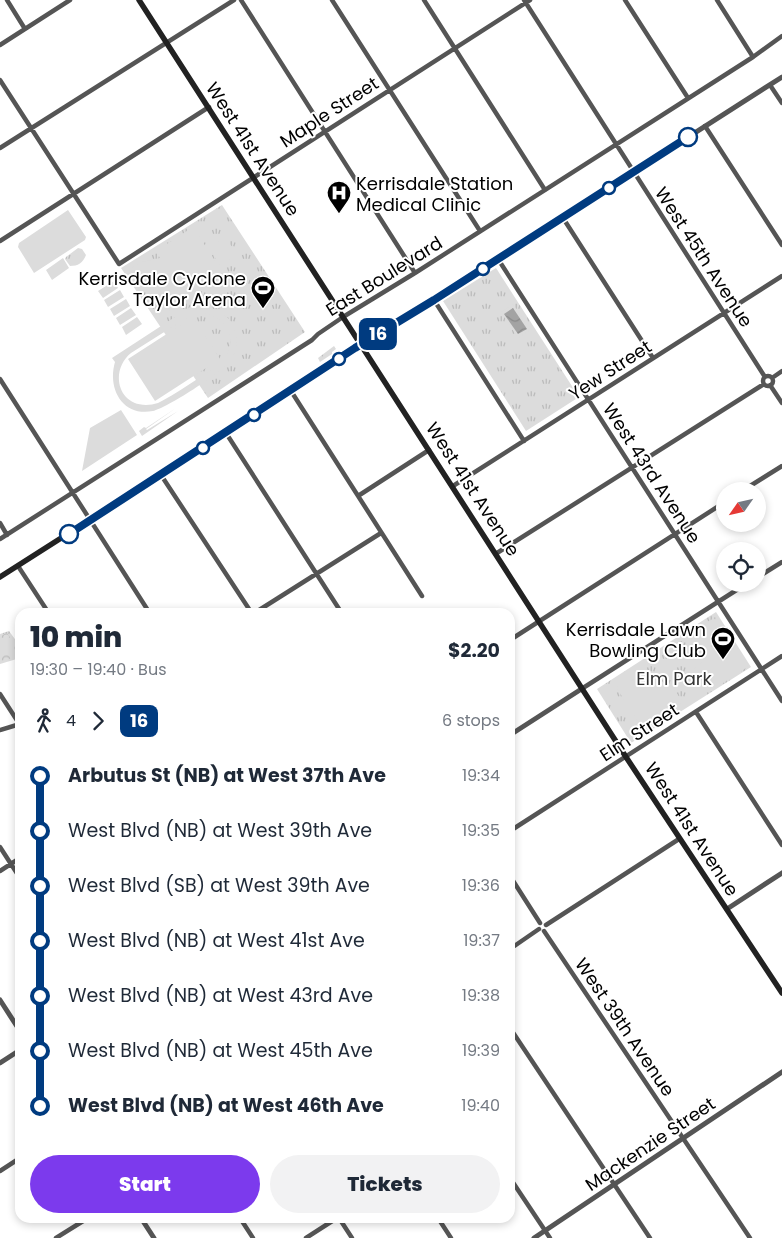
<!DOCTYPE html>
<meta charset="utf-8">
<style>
:root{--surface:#fff;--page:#f2f2f3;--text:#1f2937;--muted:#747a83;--accent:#7c3aed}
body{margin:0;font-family:Poppins,sans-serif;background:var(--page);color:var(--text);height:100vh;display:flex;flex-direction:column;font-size:19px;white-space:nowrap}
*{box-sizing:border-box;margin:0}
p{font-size:16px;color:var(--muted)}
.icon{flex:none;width:28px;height:28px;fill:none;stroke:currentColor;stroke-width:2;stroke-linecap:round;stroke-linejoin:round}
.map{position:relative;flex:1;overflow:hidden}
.sheet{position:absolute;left:15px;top:608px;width:500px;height:615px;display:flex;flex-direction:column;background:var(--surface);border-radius:15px;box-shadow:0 2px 8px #0003}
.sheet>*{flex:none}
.badge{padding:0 10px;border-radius:8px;font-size:18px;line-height:32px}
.needle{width:32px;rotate:236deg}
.buttons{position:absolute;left:716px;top:482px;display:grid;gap:10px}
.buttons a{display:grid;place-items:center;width:50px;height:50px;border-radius:50%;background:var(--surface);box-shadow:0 2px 8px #0003;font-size:25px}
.map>.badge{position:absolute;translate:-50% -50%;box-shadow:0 0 0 2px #fff}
.legs{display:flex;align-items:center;gap:8px;height:55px;padding:0 15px;font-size:16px}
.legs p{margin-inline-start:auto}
.overview{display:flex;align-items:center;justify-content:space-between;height:85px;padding:0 15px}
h1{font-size:28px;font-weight:800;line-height:38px}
.action{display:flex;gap:10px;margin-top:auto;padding:10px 15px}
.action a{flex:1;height:58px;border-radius:30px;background:var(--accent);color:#fff;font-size:20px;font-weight:800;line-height:58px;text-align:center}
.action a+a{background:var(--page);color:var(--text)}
ul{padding:0 15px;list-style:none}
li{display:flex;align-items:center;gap:18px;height:55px;font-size:19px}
li i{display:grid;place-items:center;width:8px;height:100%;margin:0 6px;background:currentColor}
li i::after{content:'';width:12px;height:12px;margin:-6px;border:4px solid;border-radius:50%;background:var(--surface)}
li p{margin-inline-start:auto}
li:first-child i{background:linear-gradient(#0000 50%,currentColor 0)}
li:last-child i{background:linear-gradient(currentColor 50%,#0000 0)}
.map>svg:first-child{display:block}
.grass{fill:url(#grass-tufts)}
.forest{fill:url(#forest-crowns)}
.garden{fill:#dcdcdc;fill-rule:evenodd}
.water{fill:url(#water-waves)}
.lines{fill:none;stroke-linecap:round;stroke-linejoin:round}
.minor{stroke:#555;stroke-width:4.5}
.tertiary{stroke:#555;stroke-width:5}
.secondary{stroke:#222;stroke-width:5.5}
.line-1-casing{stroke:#fff;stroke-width:11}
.line-1{stroke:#003b80;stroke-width:8}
.stop-1-dot{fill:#fff;stroke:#003b80;stroke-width:2.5}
.labels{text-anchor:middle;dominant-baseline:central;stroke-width:4;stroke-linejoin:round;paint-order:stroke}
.street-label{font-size:18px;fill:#000;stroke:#fff}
.poi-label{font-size:18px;fill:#000;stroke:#fff;text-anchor:end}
.park-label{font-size:18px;fill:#333;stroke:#fff}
</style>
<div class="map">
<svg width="782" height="1238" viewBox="0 0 782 1238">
<defs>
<pattern id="grass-tufts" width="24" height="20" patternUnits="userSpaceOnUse" patternTransform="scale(1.25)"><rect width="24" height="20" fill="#dcdcdc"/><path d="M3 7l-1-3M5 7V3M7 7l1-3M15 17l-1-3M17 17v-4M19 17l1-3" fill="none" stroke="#bbb"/></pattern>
<pattern id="forest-crowns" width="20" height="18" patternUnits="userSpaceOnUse" patternTransform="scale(1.25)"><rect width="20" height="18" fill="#dcdcdc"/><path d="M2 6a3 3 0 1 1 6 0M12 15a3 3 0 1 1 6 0" fill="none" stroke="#bbb"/></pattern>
<pattern id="water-waves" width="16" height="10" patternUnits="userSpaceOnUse" patternTransform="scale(1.25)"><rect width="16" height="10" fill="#a3a3a3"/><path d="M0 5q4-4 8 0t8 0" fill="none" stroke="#8b8b8b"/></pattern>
</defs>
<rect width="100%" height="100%" fill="#fff"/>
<path class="grass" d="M222 205 305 332 208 398 121 268Z
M78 248 82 249 86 255C83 263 78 266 70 266L65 259 66 257Z
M496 268 579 397 526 431 443 301Z
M716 612 751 667 631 743 597 689Z
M9 631 20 646V658L0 664V634Z"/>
<path class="forest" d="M334 346 336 349 332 352V354L320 362 318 358Z
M7 633 20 652V655L0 662V636Z"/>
<path class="garden" d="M68 210 86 237 85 240 34 273 18 247 19 243Z
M193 227 221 270 207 280 209 282 166 313 161 312 132 268 142 262 160 258 156 251Z
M225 237 235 251 234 256 220 265 209 248Z
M63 258 69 268 52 280 46 270Z
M114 281 118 288 103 298 98 291Z
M120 290 124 297 108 307 104 300Z
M126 299 130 306 114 316 110 309Z
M201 300C211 315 230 308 235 332 238 342 236 353 230 361 221 373 167 408 153 411 123 417 107 389 115 362L112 358ZM199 313C212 314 225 319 229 333 232 341 230 351 224 358 218 367 169 398 158 403 154 404 150 405 146 405 117 405 110 370 131 353L188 317Z
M513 304 530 330 518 338 501 312Z
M131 308 136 315 120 325 116 318Z
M137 317 142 324 126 335 122 327Z
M193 317 220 359 155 401 128 359Z
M176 408 146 429 147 430 178 411 142 436 139 431 144 427 146 428Z
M121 410 137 435 82 471 90 428Z
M714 618 726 637 703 651 691 632Z
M730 636 749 666 717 687 709 675 702 680 694 668 702 663 698 657Z
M637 678C659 677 671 683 683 702L642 728 616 687Z"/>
<path class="water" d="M513 308 527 329 518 334 504 314Z"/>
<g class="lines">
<path class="minor" d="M7 0 25 29
M241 0 415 273
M332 0 480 231
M424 0 545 190
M524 0 765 377
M625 0 688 98
M717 0 753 57
M0 45 70 0
M0 80 119 264 530 0
M770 85 782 103
M705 126 782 245
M0 148 234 0
M563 218 653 358
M0 241 209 107
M498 259 782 701
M434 300 524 441
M763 381a5 5 0 1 1 10 0a5 5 0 1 1-10 0Z
M772 378 782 371
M0 379 149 612
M770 385 782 403
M291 391 422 596
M226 433 341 612
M161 475 251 612
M453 486 782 276
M742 491 782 466
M358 496 429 450
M0 523 7 535
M0 539 312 340 318 334 343 317 415 273 753 57 782 36
M497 553 764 384
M18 566 48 612
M758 577 782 562
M256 612 381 533
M510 640 725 502
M583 688 746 584
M0 694 20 725
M696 712 782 845
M0 730 20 724
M510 831 782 656
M0 847 20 878
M0 871 20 858
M510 876 540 923
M546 925 679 839
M544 931 750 1238
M510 949 539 929
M510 1028 650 1238
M0 1171 20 1158
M510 1178 550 1238
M240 1218 253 1238
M339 1218 352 1238
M438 1218 451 1238
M56 1238 88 1218
M306 1238 337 1218"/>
<path class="tertiary" d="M362 344 434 300 782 77
M510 735 583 688
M727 909 782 873
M0 1000 20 1031
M0 1063 20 1050
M141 1218 154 1238
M534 1238 782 1072"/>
<path class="secondary" d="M139 0 626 757 782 993
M0 577 226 433 362 344"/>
</g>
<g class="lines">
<defs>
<path id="line-1" d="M69 534 355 348 434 300 688 137"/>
</defs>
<use href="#line-1" class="line-1-casing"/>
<use href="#line-1" class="line-1"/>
</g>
<defs>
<symbol id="hospital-pin" viewBox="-11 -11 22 30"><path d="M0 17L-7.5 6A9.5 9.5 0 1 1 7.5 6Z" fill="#000" stroke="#fff"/><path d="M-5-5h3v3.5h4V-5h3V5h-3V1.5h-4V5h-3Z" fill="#fff"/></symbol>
<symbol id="stadium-pin" viewBox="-11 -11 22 30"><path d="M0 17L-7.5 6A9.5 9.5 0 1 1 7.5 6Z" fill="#000" stroke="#fff"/><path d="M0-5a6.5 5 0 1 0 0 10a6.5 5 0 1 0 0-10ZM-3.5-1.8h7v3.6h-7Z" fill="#fff"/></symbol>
</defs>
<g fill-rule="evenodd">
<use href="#hospital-pin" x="325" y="179" width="28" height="38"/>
<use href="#stadium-pin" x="249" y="274" width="28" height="38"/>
<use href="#stadium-pin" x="709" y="625" width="28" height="38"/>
</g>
<g class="stop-1-dot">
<circle cx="688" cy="137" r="9"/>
<circle cx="609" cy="188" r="6"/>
<circle cx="483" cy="269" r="6"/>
<circle cx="339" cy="359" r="6"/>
<circle cx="254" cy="415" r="6"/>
<circle cx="203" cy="448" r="6"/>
<circle cx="69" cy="534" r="9"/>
</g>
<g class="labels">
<g class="street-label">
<text transform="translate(329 112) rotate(-33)">Maple Street</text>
<text transform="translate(253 149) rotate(57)">West 41st Avenue</text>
<text transform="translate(704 257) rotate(57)">West 45th Avenue</text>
<text transform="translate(384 276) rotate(-32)">East Boulevard</text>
<text transform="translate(610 370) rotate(-33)">Yew Street</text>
<text transform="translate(652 473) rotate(57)">West 43rd Avenue</text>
<text transform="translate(473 489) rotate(57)">West 41st Avenue</text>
<text transform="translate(639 732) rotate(-33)">Elm Street</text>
<text transform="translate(692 829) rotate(57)">West 41st Avenue</text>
<text transform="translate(625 1027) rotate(56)">West 39th Avenue</text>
<text transform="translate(650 1144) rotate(-34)">Mackenzie Street</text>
</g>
<g class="poi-label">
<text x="356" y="183" text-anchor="start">Kerrisdale Station<tspan x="356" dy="21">Medical Clinic</tspan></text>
<text x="246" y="278">Kerrisdale Cyclone<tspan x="246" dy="21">Taylor Arena</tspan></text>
<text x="706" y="629">Kerrisdale Lawn<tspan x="706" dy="21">Bowling Club</tspan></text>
</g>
<g class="park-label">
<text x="674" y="678">Elm Park</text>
</g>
</g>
</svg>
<div class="buttons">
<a><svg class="needle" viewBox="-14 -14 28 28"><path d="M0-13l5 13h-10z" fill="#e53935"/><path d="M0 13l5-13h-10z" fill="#747a83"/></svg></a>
<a><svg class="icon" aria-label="locate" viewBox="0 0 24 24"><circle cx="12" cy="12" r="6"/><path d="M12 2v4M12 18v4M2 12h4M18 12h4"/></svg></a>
</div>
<b class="badge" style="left:378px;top:334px;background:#003b80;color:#fff">16</b>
<section class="sheet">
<div class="overview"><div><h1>10 min</h1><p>19:30 – 19:40 · Bus</p></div><b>$2.20</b></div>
<div class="legs"><svg class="icon" aria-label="walk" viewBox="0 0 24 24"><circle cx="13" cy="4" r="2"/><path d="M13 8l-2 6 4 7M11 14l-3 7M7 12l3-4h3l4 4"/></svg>4<svg class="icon" aria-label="forward" viewBox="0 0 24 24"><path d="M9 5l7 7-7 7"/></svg><b class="badge" style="background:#003b80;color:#fff">16</b><p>6 stops</p></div>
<ul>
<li><i style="color:#003b80"></i><b>Arbutus St (NB) at West 37th Ave</b><p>19:34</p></li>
<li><i style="color:#003b80"></i><span>West Blvd (NB) at West 39th Ave</span><p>19:35</p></li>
<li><i style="color:#003b80"></i><span>West Blvd (SB) at West 39th Ave</span><p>19:36</p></li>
<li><i style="color:#003b80"></i><span>West Blvd (NB) at West 41st Ave</span><p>19:37</p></li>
<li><i style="color:#003b80"></i><span>West Blvd (NB) at West 43rd Ave</span><p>19:38</p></li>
<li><i style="color:#003b80"></i><span>West Blvd (NB) at West 45th Ave</span><p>19:39</p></li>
<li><i style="color:#003b80"></i><b>West Blvd (NB) at West 46th Ave</b><p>19:40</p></li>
</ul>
<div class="action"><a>Start</a><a>Tickets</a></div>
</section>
</div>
